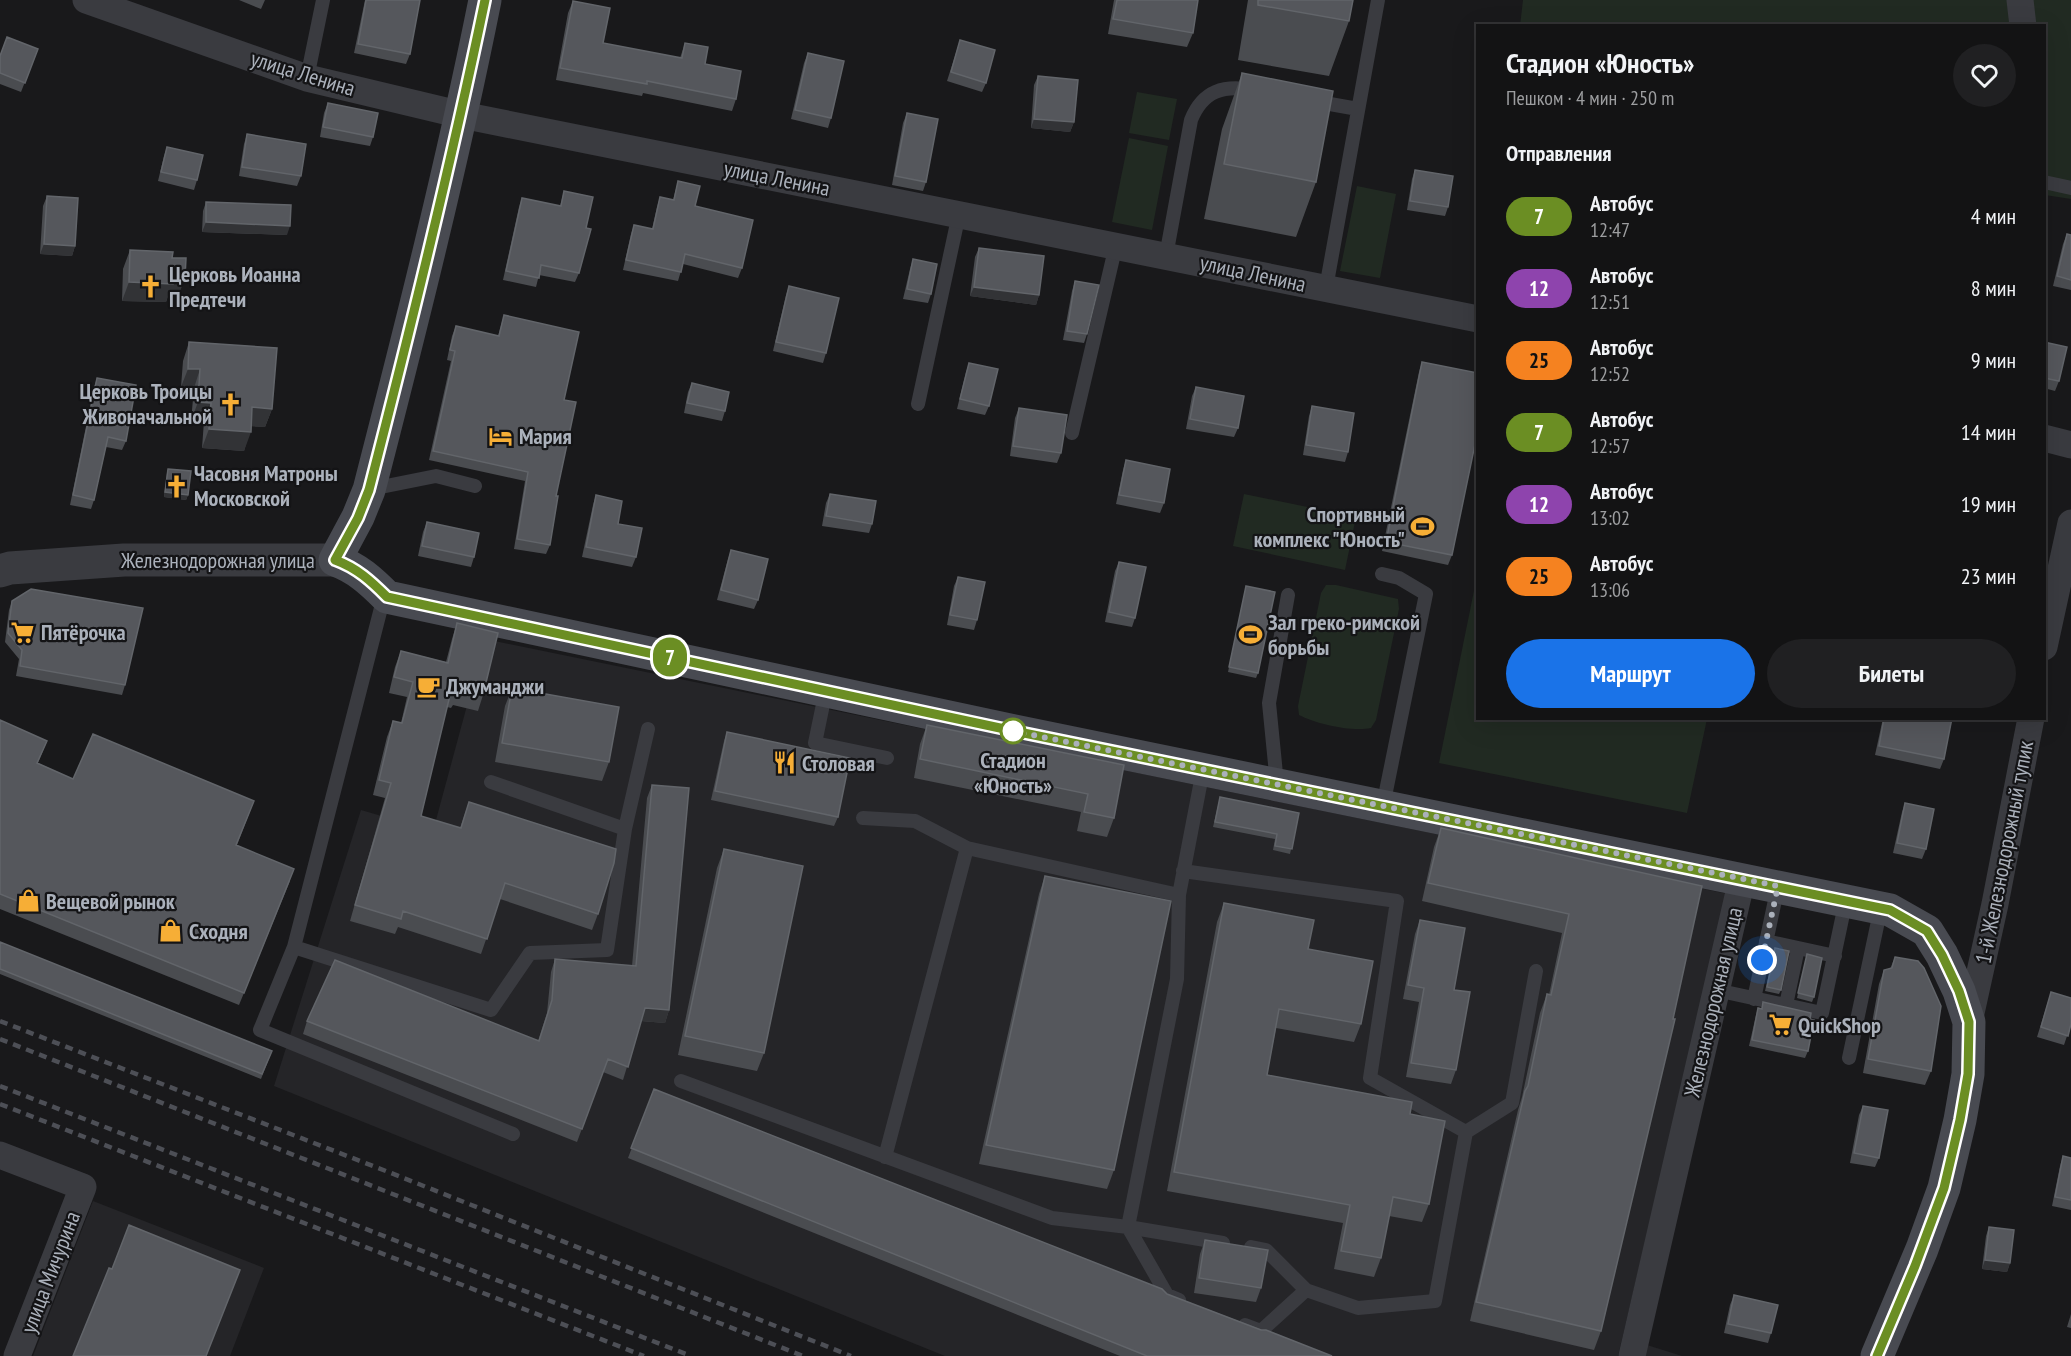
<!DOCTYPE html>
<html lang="ru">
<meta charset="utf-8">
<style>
:root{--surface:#131314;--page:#202022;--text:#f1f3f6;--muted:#9d9ea0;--line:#323234;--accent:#1a73e8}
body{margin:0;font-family:"PT Sans Narrow",sans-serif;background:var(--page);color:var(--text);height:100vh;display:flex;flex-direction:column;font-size:22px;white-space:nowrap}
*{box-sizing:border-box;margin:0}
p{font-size:20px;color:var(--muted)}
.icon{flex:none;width:33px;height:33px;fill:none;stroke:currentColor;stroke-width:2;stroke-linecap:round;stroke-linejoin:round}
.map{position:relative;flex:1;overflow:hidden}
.details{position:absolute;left:1476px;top:24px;width:570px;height:696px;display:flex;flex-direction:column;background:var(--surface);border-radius:0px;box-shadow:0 6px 24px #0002,0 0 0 2px var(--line)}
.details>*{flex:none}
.badge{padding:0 12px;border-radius:20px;font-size:21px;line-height:39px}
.you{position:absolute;width:30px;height:30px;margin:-15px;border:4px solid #fff;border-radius:50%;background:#1a73e8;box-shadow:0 0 0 9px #1a73e833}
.map>.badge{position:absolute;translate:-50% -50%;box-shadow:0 0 0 3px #fff}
h2{padding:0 30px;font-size:22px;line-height:54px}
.round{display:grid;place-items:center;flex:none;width:63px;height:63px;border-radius:32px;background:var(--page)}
.head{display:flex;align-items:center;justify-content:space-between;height:102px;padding:0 30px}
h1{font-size:28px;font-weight:700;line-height:45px}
.cta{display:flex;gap:12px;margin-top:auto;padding:12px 30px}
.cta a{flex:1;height:69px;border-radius:36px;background:var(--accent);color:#fff;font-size:24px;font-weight:700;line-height:69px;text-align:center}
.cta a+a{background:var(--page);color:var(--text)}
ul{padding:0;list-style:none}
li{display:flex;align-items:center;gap:18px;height:72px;padding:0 30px}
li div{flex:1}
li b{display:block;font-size:22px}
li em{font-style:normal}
li .badge{min-width:66px;font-weight:700;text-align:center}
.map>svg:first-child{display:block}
.built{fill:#252528}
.green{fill:#212a22}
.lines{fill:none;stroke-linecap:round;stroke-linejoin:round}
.service{stroke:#3a3b40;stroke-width:14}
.minor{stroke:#3a3b40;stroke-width:27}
.tertiary{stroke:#3a3b40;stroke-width:33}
.secondary{stroke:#484a51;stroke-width:33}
.rail{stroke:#4d4f56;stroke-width:4.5;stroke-dasharray:8 6;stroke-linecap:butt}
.wall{fill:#4a4c50}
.shaded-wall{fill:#323336}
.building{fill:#55575c;stroke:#62656a;stroke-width:1.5}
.line-casing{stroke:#fff;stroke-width:14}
.line{stroke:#6b8e23;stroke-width:9}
.walk{stroke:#abb1bb;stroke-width:6;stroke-dasharray:0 10.8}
.stop-dot{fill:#fff;stroke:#6b8e23;stroke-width:3}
.labels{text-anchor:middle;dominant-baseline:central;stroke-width:4.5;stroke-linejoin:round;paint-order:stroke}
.street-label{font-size:22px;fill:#abb1bb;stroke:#141416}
.poi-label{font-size:22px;font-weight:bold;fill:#abb1bb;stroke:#141416;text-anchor:start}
.stop-label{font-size:22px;font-weight:bold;fill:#abb1bb;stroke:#141416}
</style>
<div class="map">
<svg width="2071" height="1356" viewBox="0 0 2071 1356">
<rect width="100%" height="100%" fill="#19191b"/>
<path class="built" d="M485 639 1728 894 1618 1356H945L274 1086 361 810 433 831Z
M93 1201 264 1268 230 1356H33Z
M1647 1345 1682 1356H1645Z"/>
<path class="green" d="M1523 0H2071V199L2045 195 2044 26H1520Z
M1137 92 1177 99 1169 140 1129 133Z
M1129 138 1168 146 1152 230 1112 222Z
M1357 186 1396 194 1380 278 1340 271Z
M1244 494 1356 517 1345 570 1233 546Z
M1477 576 1478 718 1707 719 1687 813 1439 763Z
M1326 585H1336L1398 599 1399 609 1376 720 1371 728C1352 732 1316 724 1299 715L1298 706 1321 593Z"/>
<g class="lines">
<path class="service" d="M307 78 323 0
M1313 101 1358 109
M2044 182 2071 188
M1166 256 1191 120C1203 90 1224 85 1253 90
M1326 288 1378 0
M918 404 959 214
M1072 433 1116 245
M371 489 436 476 475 486
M1382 574 1399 578 1426 594 1383 806
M387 597 381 608 294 947 260 1030 513 1134
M826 690 815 743 887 758
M1277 784 1269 703 1288 595
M863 818 915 821 967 848
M625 829 648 729
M1183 871 1397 901 1370 1078 1466 1132 1435 1301 1358 1308 1306 1290 1266 1250 1251 1247
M1766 941 1835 956
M294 947 491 1010 530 953 607 950 625 829 491 782
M1716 990 1822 1013 1846 900
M1754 999 1778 886
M1786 1005 1798 948
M1849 1058 1881 907
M681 1081 1052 1218 1128 1227 1177 979 1179 895 1203 770
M1466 1132 1512 1103 1536 971
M885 1157 967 848 1179 895
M1179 1300 1167 1295 1128 1227 1223 1243
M1245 1325 1261 1331 1306 1290"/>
<path class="minor" d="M86 0 307 78 462 115 1478 319
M2020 0 2023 26
M2044 438 2071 445
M2044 647 2071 523
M1969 1022 1995 904 2031 718
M0 1155 83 1187 17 1356
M1632 1356 1742 879"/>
<path class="tertiary" d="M0 571 10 568 124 560H335"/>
<path class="secondary" d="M485 0C452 165 411 327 369 490L358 517 335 560C357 568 371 581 387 597L1014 731 1890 910 1927 931 1942 955 1959 991 1969 1022 1968 1074 1960 1120 1944 1188 1922 1249 1877 1356"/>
<path class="rail" d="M0 1021 391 1173 851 1356
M0 1039 803 1356
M0 1086 691 1356
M0 1104 644 1356"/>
</g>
<path class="wall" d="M239 0H265L261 9Z
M365 0H420L410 54 406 64 354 53Z
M1114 0H1198L1193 33 1187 47 1108 34Z
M1248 0H1353L1349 21 1329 76 1238 60Z
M573 1 603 43 680 58 685 43 736 99 732 111 643 93 642 96 556 80 568 13Z
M960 40 986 83 982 92 947 81Z
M38 49 21 92 0 84V56Z
M808 53 831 118 828 128 791 119 804 63Z
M1242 73 1316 182 1296 237 1204 219 1222 129Z
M1038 76 1074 122 1070 132 1031 128 1034 85Z
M328 103 373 137 370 146 320 137 324 113Z
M907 113 926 182 923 191 892 185 903 123Z
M247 134 301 176 297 186 239 176 244 144Z
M167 147 197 180 194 190 158 181 164 156Z
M1415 170 1448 207 1445 216 1407 210 1412 179Z
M678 181 695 206 742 268 738 278 683 264 678 281 623 270 631 234 634 225 652 229 657 207 660 197 673 200Z
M564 191 586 228 579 273 575 282 539 275 536 287 503 280 519 207 522 198 560 206Z
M47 196 75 246 72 256 40 254 43 206Z
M206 202 287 235 202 232 203 211Z
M2067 234 2071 235V290L2053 286 2063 244Z
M979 248 1039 295 1036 305 970 296 975 257Z
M130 250 172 258 178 297 168 296 166 302 122 301 123 269Z
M913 259 931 294 928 303 903 299 910 269Z
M1075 281 1087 334 1084 343 1063 340 1072 291Z
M789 286 826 353 823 363 773 351 786 295Z
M504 315 564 400 556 496 550 545 546 554 514 549 525 481 429 460 451 361 447 360 452 336 456 326 498 336Z
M189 342 272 409 265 427 251 426 244 451 202 448 204 421H191L194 388 181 387 183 361Z
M2044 342 2059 381 2055 391 2044 388Z
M1422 362 1452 555 1448 565 1382 551 1419 372Z
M969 363 989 406 985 415 957 409 966 372Z
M97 378 126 441 122 450 106 447 94 500 91 509 70 505 94 387Z
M692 383 725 411 722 421 684 413 688 392Z
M1196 387 1238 428 1234 437 1186 429 1192 396Z
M1312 406 1348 452 1345 462 1303 455 1309 416Z
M1019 408 1061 453 1057 463 1010 456 1015 418Z
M1126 460 1164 503 1160 513 1116 504 1123 470Z
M168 469 188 495 186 500 164 497 167 473Z
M830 494 872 524 869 533 822 526 826 503Z
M596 495 618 524 636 557 632 567 582 557 593 505Z
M427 522 474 557 471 567 418 556 423 532Z
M731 550 758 600 754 609 717 600 728 559Z
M1119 562 1135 618 1132 627 1105 622 1115 571Z
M958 577 977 620 974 630 947 625 954 586Z
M1246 586 1258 673 1256 678 1228 672Z
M12 601 125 685 122 695 16 676 19 659 5 642 9 610Z
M457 623 483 695 478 711 453 705 451 708 447 707 421 816 460 828 469 802 598 914 592 930 500 899 481 954 398 927 395 934 350 921 385 798 373 795 387 737 393 721 401 723 407 697 389 693 395 667 401 651 446 662 452 639Z
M512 688 609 762 602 781 495 762 505 706Z
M1883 718H1952L1944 759 1940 769 1875 755Z
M0 720 47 741 38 763 73 779 254 801 237 845 290 881 239 1005 0 909Z
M927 725 1124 765 1114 818 1107 837 1077 831 1081 812 914 778 920 744Z
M727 732 838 817 834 826 711 800 724 741Z
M652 785 669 1010 665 1023 641 1021 623 1080 603 1072 577 1142 303 1034 307 1021 538 1041 547 1013 551 972 555 959 632 966 647 798Z
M1220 797 1299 813 1290 854 1273 850 1275 839 1213 827Z
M1905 803 1926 849 1922 859 1893 853 1902 812Z
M1441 828 1702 886 1601 1331 1594 1350 1470 1321 1518 1110 1522 1097 1540 1013 1547 994 1549 995 1562 933 1422 901 1434 847Z
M724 849 764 1053 757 1071 678 1055 717 868Z
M1045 876 1114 1170 1107 1189 979 1164 1039 894Z
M1224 903 1308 949 1361 1024 1354 1042 1276 1028 1267 1075 1410 1114 1429 1204 1422 1222 1389 1216 1381 1258 1374 1277 1334 1269 1343 1223 1167 1191 1217 922Z
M1420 920 1456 1070 1451 1084 1406 1077 1419 1002 1403 999 1415 934Z
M0 942 272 1051 261 1079 0 974Z
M1775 948 1781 990 1779 994 1765 991Z
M1807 954 1814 997 1812 1002 1797 998Z
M1895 957 1931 1071 1925 1085 1863 1073 1879 984 1884 970 1890 969Z
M2051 992 2071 1024 2064 1045 2037 1037Z
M1763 1002 1810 1019 1808 1051 1805 1058 1749 1046 1756 1015 1758 1008 1761 1009Z
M654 1089 1167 1294 1332 1356H1120L628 1158Z
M1863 1106 1879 1158 1875 1167 1850 1163 1859 1115Z
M2063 1156 2071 1158V1210L2052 1206 2060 1166Z
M1989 1227 2010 1263 2007 1272 1982 1269 1986 1236Z
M1205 1240 1261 1288 1256 1302 1194 1293 1200 1254Z
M1734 1295 1771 1333 1768 1343 1724 1333 1730 1305Z
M2071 1314V1328L2067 1327Z"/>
<path class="shaded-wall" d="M1034 119 1074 122 1070 132 1031 128Z
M206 222 290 226 287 235 202 232Z
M44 244 75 246 72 256 40 254Z
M173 278H185L178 297 168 296 166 302 122 301 129 282Z
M974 287 1039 295 1036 305 970 296Z
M188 369H200L194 388 181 387Z
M198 402 211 403 204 421H191Z
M252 407 272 409 265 427 246 426Z
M209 429 251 432 244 451 202 448Z
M165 492 188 495 186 500 164 497Z
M645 1008 669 1010 665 1023 641 1021Z
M1985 1260 2010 1263 2007 1272 1982 1269Z"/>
<path class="building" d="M366 0H420L410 54 358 44Z
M1117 0H1198L1193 33 1113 19Z
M1258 0H1353L1349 21 1258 5Z
M573 1 610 8 603 43 682 58 685 43 708 47 705 64 741 71 736 99 647 81V84L560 68Z
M7 37 38 49 25 83 0 73V56Z
M960 40 995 50 986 83 951 72Z
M808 53 844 61 831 118 795 110Z
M1242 73 1333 91 1316 182 1224 164Z
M1038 76 1078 80 1074 122 1034 119Z
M328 103 378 113 373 137 323 127Z
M907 113 938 119 926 182 895 176Z
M247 134 306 144 301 176 242 167Z
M167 147 203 155 197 180 161 172Z
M1415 170 1453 176 1448 207 1410 201Z
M678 181 700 186 695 206 753 220 742 268 685 254 681 272 626 260 634 225 653 229 660 197 674 200Z
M564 191 593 197 586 228 591 229 579 273 541 265 539 278 506 271 522 198 561 206Z
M47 196 78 198 75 246 44 244Z
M206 202 291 205 290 226 206 222Z
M2067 234 2071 235V280L2057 276Z
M979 248 1044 256 1039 295 974 287Z
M130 250 173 252 172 258H186L185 278H173V284L129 282Z
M913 259 937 264 931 294 907 289Z
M1075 281 1099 285 1087 334 1067 331Z
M789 286 839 298 826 353 776 342Z
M504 315 579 332 564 400 576 402 556 496H558L550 545 517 539 528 472 433 451 455 351 450 350 456 326 499 336Z
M189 342 277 348 272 409 252 407 251 432 209 429 211 403 198 402 200 369H188Z
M2044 342 2067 347 2059 381 2044 378Z
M1422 362 1478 373V430L1452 555 1386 542Z
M969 363 998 369 989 406 960 399Z
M97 378 136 385 126 441 108 437 94 500 73 495Z
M692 383 729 392 725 411 687 403Z
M1196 387 1244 396 1238 428 1190 419Z
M1312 406 1354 413 1348 452 1306 445Z
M1019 408 1067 415 1061 453 1013 446Z
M1126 460 1170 469 1164 503 1119 495Z
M168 469 191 471 188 495 165 492Z
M830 494 876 501 872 524 826 516Z
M596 495 622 501 618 524 642 528 636 557 586 547Z
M427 522 479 533 474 557 422 546Z
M731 550 768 559 758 600 721 590Z
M1119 562 1146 567 1135 618 1109 612Z
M958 577 985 582 977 620 950 615Z
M1246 586 1275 592 1258 673 1229 667Z
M31 589 143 608 125 685 20 666 22 650 8 633 12 601Z
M457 623 498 633 483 695 458 689 457 693 451 691 421 816 461 828 469 802 616 849 614 863 598 914 505 883 487 939 403 911 401 919 355 905 391 783 379 780 393 721 402 723 413 682 394 677 401 651 448 663Z
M512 688 619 707 609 762 502 743Z
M1884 718H1952L1944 759 1879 746Z
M0 720 47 741 37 763 73 779 93 734 254 801 236 845 294 869 244 993 0 894Z
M927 725 1124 765 1114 818 1084 812 1088 794 920 759Z
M727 732 850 758 838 817 715 791Z
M652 785 689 788 669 1010 645 1008 628 1067 608 1059 582 1129 307 1021 335 960 539 1041 552 1000 555 959 636 966Z
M1220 797 1299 813 1292 849 1275 846 1277 834 1215 822Z
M1905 803 1934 809 1926 849 1897 843Z
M1441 828 1702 886 1673 1019H1675L1601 1331 1476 1302 1525 1091 1528 1086 1547 994 1551 995 1569 914 1428 883Z
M724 849 803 866 764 1053 685 1036Z
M1045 876 1171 901 1114 1170 986 1145Z
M1224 903 1314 920 1308 949 1373 961 1361 1024 1279 1009 1267 1075 1412 1102 1410 1114 1445 1121 1429 1204 1393 1197 1381 1258 1341 1251 1350 1205 1174 1172Z
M1420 920 1465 928 1454 990 1470 992 1456 1070 1411 1063 1424 988 1408 985Z
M0 942 272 1051 262 1074 0 969Z
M1775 948 1789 951 1781 990 1767 987Z
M1807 954 1822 958 1814 997 1798 993Z
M1895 957 1918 961 1924 968 1941 1006 1931 1071 1868 1059 1884 970 1892 968Z
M2051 992 2071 998V1024L2068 1036 2041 1027Z
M1763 1002 1811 1013 1810 1019 1814 1020 1808 1051 1752 1040 1758 1008 1762 1009Z
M654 1089 1162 1289 1167 1294 1261 1330H1266L1332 1356H1147L631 1148Z
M1863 1106 1888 1110 1879 1158 1854 1153Z
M2063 1156 2071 1158V1200L2055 1197Z
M129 1225 240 1270 206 1356H73L109 1268 112 1269Z
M1989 1227 2014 1230 2010 1263 1985 1260Z
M1205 1240 1268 1250 1261 1288 1199 1278Z
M1734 1295 1778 1305 1771 1333 1728 1324Z"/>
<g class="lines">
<defs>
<path id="line" d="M485 0C451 164 411 327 369 490L358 518 335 560C357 568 371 581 387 597L1014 731 1890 910 1927 931 1942 955 1959 991 1969 1022 1968 1074 1960 1120 1944 1188 1915 1266 1877 1356"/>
</defs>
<use href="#line" class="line-casing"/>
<use href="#line" class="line"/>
<path class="walk" d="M1013 731 1778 886 1762 960"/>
</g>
<defs>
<symbol id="church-bare" viewBox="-9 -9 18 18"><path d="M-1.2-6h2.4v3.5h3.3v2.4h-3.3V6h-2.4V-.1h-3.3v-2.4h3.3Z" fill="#f6ae36" stroke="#141416" stroke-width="2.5" paint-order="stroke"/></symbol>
<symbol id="hotel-bare" viewBox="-9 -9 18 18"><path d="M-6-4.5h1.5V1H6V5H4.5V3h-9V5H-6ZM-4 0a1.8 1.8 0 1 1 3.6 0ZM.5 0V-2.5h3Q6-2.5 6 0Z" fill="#f6ae36" stroke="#141416" stroke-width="2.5" paint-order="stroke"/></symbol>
<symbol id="stadium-bare" viewBox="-9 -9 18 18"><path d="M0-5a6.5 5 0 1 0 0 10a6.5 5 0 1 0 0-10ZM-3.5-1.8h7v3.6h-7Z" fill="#f6ae36" stroke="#141416" stroke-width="2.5" paint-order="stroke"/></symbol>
<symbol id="supermarket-bare" viewBox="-9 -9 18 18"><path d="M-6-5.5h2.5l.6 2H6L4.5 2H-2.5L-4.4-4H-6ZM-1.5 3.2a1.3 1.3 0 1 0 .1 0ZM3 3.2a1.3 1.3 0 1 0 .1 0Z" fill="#f6ae36" stroke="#141416" stroke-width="2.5" paint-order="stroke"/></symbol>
<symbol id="cafe-bare" viewBox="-9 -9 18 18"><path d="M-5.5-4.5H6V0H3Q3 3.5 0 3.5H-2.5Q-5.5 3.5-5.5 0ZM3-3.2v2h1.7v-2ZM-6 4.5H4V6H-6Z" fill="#f6ae36" stroke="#141416" stroke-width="2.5" paint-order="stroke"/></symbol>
<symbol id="restaurant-bare" viewBox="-9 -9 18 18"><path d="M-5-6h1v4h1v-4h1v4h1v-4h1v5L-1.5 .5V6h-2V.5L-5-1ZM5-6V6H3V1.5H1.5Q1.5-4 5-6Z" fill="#f6ae36" stroke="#141416" stroke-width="2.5" paint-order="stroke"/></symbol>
<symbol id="shop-bare" viewBox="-9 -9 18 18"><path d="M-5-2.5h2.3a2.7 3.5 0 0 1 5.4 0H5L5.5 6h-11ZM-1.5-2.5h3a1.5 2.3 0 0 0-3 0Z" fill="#f6ae36" stroke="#141416" stroke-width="2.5" paint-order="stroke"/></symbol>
</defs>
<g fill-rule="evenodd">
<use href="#church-bare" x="134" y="270" width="33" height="33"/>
<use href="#church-bare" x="214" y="388" width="33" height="33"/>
<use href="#hotel-bare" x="484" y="420" width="33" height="33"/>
<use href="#church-bare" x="160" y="470" width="33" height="33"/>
<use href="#stadium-bare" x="1406" y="510" width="33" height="33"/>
<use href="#supermarket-bare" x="6" y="616" width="33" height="33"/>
<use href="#stadium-bare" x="1234" y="618" width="33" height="33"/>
<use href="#cafe-bare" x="412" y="670" width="33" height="33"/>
<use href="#restaurant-bare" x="768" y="746" width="33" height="33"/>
<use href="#shop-bare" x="12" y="884" width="33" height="33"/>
<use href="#shop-bare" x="154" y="914" width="33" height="33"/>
<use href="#supermarket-bare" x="1764" y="1008" width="33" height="33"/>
</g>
<circle class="stop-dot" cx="1013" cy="731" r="12"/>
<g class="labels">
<g class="street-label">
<text transform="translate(303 73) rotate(17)">улица Ленина</text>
<text transform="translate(777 178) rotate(11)">улица Ленина</text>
<text transform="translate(1253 273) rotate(12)">улица Ленина</text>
<text x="218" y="560">Железнодорожная улица</text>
<text transform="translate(2004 852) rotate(-79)">1-й Железнодорожный тупик</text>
<text transform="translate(1713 1002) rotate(-77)">Железнодорожная улица</text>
<text transform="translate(50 1272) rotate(-69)">улица Мичурина</text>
</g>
<g class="poi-label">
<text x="169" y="274">Церковь Иоанна<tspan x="169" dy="25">Предтечи</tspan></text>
<text x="212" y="391" text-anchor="end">Церковь Троицы<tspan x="212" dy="25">Живоначальной</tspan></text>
<text x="519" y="436">Мария</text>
<text x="194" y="473">Часовня Матроны<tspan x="194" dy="25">Московской</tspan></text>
<text x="1405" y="514" text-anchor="end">Спортивный<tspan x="1405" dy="25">комплекс "Юность"</tspan></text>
<text x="1268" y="622">Зал греко-римской<tspan x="1268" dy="25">борьбы</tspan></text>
<text x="41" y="632">Пятёрочка</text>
<text x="446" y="686">Джуманджи</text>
<text x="802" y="763">Столовая</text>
<text x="46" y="901">Вещевой рынок</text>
<text x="189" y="931">Сходня</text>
<text x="1798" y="1025">QuickShop</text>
</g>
<g class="stop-label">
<text x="1013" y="760">Стадион<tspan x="1013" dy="25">«Юность»</tspan></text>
</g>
</g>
</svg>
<div class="you" style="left:1762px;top:960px"></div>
<b class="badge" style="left:670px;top:657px;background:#6b8e23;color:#fff">7</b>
<section class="details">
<div class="head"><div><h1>Стадион «Юность»</h1><p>Пешком · 4 мин · 250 m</p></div><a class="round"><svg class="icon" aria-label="heart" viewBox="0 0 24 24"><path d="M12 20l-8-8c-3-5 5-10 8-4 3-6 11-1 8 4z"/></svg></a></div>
<h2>Отправления</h2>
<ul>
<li><span class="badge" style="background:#6b8e23;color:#fff">7</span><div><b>Автобус</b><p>12:47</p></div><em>4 мин</em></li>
<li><span class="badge" style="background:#8e44ad;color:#fff">12</span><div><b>Автобус</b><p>12:51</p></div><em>8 мин</em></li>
<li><span class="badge" style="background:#f58220;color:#111">25</span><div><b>Автобус</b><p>12:52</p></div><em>9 мин</em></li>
<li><span class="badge" style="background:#6b8e23;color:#fff">7</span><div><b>Автобус</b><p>12:57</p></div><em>14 мин</em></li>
<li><span class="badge" style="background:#8e44ad;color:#fff">12</span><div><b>Автобус</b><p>13:02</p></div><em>19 мин</em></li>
<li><span class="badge" style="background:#f58220;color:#111">25</span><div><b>Автобус</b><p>13:06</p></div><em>23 мин</em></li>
</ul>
<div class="cta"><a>Маршрут</a><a>Билеты</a></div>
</section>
</div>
